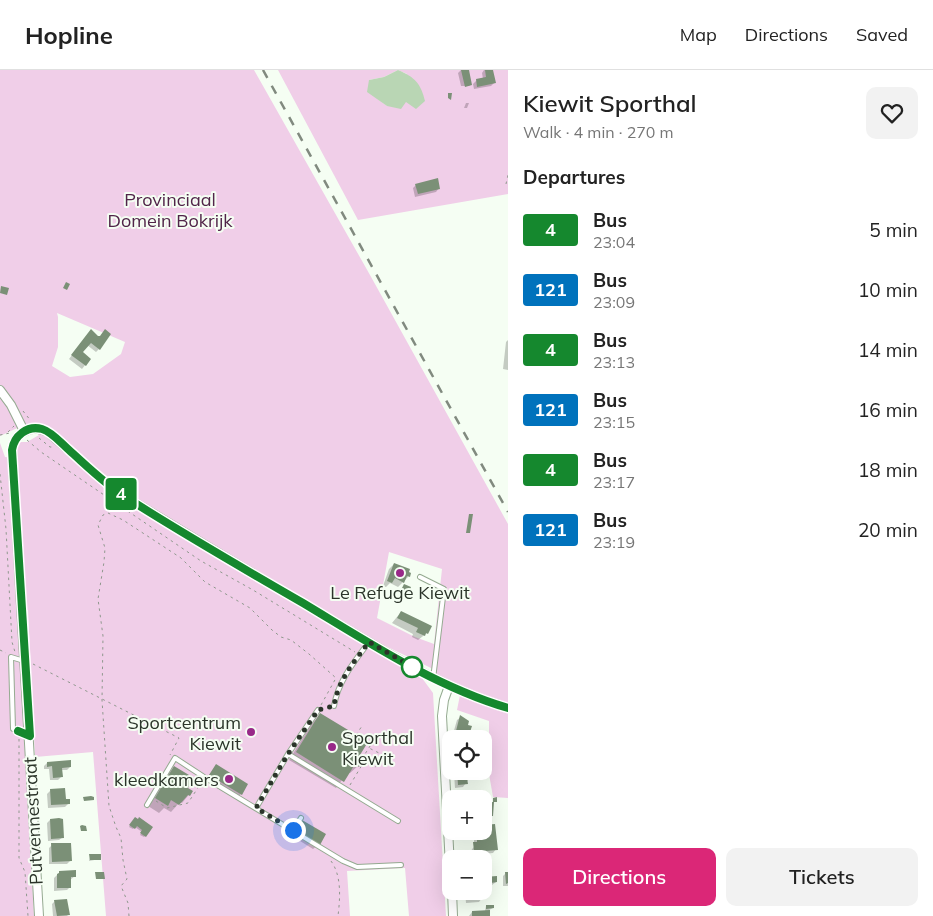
<!DOCTYPE html>
<meta charset="utf-8">
<style>
:root{--surface:#fff;--page:#f2f2f2;--text:#222;--muted:#767676;--line:#e0e0e0;--accent:#db2777}
body{margin:0;font-family:Mulish,sans-serif;background:var(--page);color:var(--text);height:100vh;display:flex;flex-direction:column;font-size:19px;white-space:nowrap}
*{box-sizing:border-box;margin:0}
p{font-size:16px;color:var(--muted)}
.icon{flex:none;width:28px;height:28px;fill:none;stroke:currentColor;stroke-width:2;stroke-linecap:round;stroke-linejoin:round}
.map{position:relative;flex:1;overflow:hidden}
.details{display:flex;flex-direction:column;background:var(--surface);width:425px}
.details>*{flex:none}
.badge{padding:0 10px;border-radius:4px;font-size:18px;line-height:32px}
.tools{position:absolute;left:442px;top:660px;display:grid;gap:10px}
.tools a{display:grid;place-items:center;width:50px;height:50px;border-radius:10px;background:var(--surface);box-shadow:0 5px 20px #0002;font-size:25px}
.you{position:absolute;width:25px;height:25px;margin:-12px;border:4px solid #fff;border-radius:50%;background:#1a73e8;box-shadow:0 0 0 8px #1a73e833}
.map>.badge{position:absolute;translate:-50% -50%;box-shadow:0 0 0 2px #fff}
h2{padding:0 15px;font-size:19px;line-height:45px}
.round{display:grid;place-items:center;flex:none;width:52px;height:52px;border-radius:10px;background:var(--page)}
.summary{display:flex;align-items:center;justify-content:space-between;height:85px;padding:0 15px}
h1{font-size:24px;font-weight:600;line-height:38px}
.action{display:flex;gap:10px;margin-top:auto;padding:10px 15px}
.action a{flex:1;height:58px;border-radius:10px;background:var(--accent);color:#fff;font-size:20px;font-weight:600;line-height:58px;text-align:center}
.action a+a{background:var(--page);color:var(--text)}
ul{padding:0;list-style:none}
li{display:flex;align-items:center;gap:15px;height:60px;padding:0 15px}
li div{flex:1}
li b{display:block;font-size:19px}
li em{font-style:normal}
li .badge{min-width:55px;font-weight:700;text-align:center}
header{display:flex;align-items:center;gap:30px;box-sizing:border-box;height:70px;padding:0 25px;background:var(--surface);border-bottom:1px solid var(--line)}
header strong{font-size:24px}
nav{display:flex;gap:28px;margin-inline-start:auto;font-size:18px}
main{display:flex;flex:1;min-height:0}
.map>svg:first-child{display:block}
.green{fill:#f0cee8;fill-rule:evenodd}
.water{fill:#b9d6b4}
.shadow{fill:#0003}
.building{fill:#7b9077}
.lines{fill:none;stroke-linecap:round;stroke-linejoin:round}
.service-casing{stroke:#95aa91;stroke-width:6}
.minor-casing{stroke:#95aa91;stroke-width:10}
.path{stroke:#8f988d;stroke-width:1;stroke-dasharray:2.5 4;stroke-linecap:butt}
.service{stroke:#fff;stroke-width:4}
.minor{stroke:#fff;stroke-width:8}
.rail{stroke:#818a7f;stroke-width:2.5;stroke-dasharray:9 9;stroke-linecap:butt}
.line-casing{stroke:#fff;stroke-width:11}
.line{stroke:#15882e;stroke-width:8}
.walk{stroke:#2b342a;stroke-width:5;stroke-dasharray:0 9}
.poi-dot{fill:#982988;stroke:#f5fef3;stroke-width:2}
.stop-dot{fill:#fff;stroke:#15882e;stroke-width:2.5}
.labels{text-anchor:middle;dominant-baseline:central;stroke-width:4;stroke-linejoin:round;paint-order:stroke}
.park-label{font-size:18px;fill:#512449;stroke:#f5fef3}
.poi-label{font-size:18px;fill:#2b342a;stroke:#f5fef3;text-anchor:end}
.street-label{font-size:18px;fill:#2b342a;stroke:#f5fef3}
</style>
<header>
<strong>Hopline</strong>
<nav><a>Map</a><a>Directions</a><a>Saved</a></nav>
</header>
<main>
<div class="map">
<svg width="508" height="846" viewBox="0 0 508 846">
<rect width="100%" height="100%" fill="#f5fef3"/>
<path class="green" d="M0 0H254L370 205 508 454V728L493 727 488 698 484 697V672L489 673V651L457 640 460 625 445 618 431 598 365 566 221 489 422 608 433 623 446 846H409L405 798 347 801 350 846H106L93 682 35 687 28 540 17 539 34 846H0V373L5 387 16 388 17 377 20 372H27L39 365 26 354 0 366ZM57 243 125 272 121 284 93 304 70 307 52 296 58 277V247ZM389 482 442 499 434 574 415 567 377 548Z
M278 0H508V124L358 150ZM398 0 407 4 387 36 378 29 369 10 384 7Z"/>
<path class="water" d="M398 0C415 7 421 14 425 31L416 39 406 32 401 39 387 36 367 22 369 10 384 7Z"/>
<path class="shadow" d="M461 0H467L470 15 469 16H461L458 3Z
M484 0H492L494 13 491 16 474 19 473 14 477 10 483 9 482 3Z
M466 33H469L467 38H464Z
M416 115 439 118 436 122 415 127 413 118Z
M88 264 99 279 96 282 87 275 81 282 90 289 82 299 69 289Z
M508 270V300L503 299 506 272Z
M394 494 409 504 408 507 398 517 390 513 386 517 383 516 389 499Z
M401 542 427 563 418 570 412 567 413 564 392 553Z
M320 645 359 685 358 696 350 703 348 702 336 718 289 690 313 652Z
M461 647 469 661 466 665 459 663 457 666 462 667 461 669H456L457 667 453 664 457 650Z
M47 693 70 697 67 700H61V707L58 710H50L49 699H44V696Z
M216 696 241 724 236 729 205 711Z
M174 697 187 718 192 721 182 733 180 732 171 742 164 738 159 743 148 736 167 705Z
M456 701H470V707L463 717 455 718 454 703Z
M51 720 65 731 69 733 65 737 48 738 47 724Z
M493 733 492 745 489 749H484V734Z
M135 748 138 750 145 766 144 767 140 765 142 762 135 757 133 759 129 757Z
M50 750 62 751 63 767 59 770 48 771 47 753Z
M302 752 319 774 313 779 292 766Z
M494 755 496 779 493 783 483 784 484 793V789H464L463 786 467 782H471L472 779 477 774H474V761H484V756Z
M52 775 71 790 67 794H49V778Z
M90 785 100 789 89 791Z
M59 803 75 806 70 810V817L67 820 54 821V808Z
M506 803H508V816H503V806Z
M496 807V812L492 815 484 816V808Z
M465 821H482V828L479 832 466 833Z
M55 831 68 845 67 846H53L52 834Z
M486 836 493 838 489 840V846H469L472 842 485 841Z"/>
<path class="building" d="M461 0H469L472 15 465 17Z
M485 0H493L496 13 477 17 476 9 486 7Z
M448 23H452L451 30 448 28Z
M438 108 440 119 418 124 415 114Z
M66 212 70 214 67 220 63 218Z
M1 216 9 218 7 225 0 223Z
M91 259 98 266H100L105 259 111 264 100 280 91 273 83 282 91 289 86 296 71 285Z
M469 444H473L470 463H466Z
M394 493 410 499 409 502 411 503 410 507 407 506 404 513 395 508 392 513 387 511Z
M404 514 411 517 409 523 401 520Z
M401 541 432 556 428 564 426 563 425 566 416 562 418 558 397 548Z
M320 643 368 672 360 685 364 687 359 697 355 694 344 712 296 682Z
M460 645 469 651 468 655 472 656 470 662 462 660 461 664 456 661Z
M71 690V697L62 698 63 707 53 708 52 696 47 697V692Z
M216 694 248 714 242 725 209 705Z
M174 696 194 708 188 718 193 721 190 726 188 725 179 735 171 730 168 736 155 728Z
M457 701H471V708H467L468 714 458 715Z
M65 718 66 729H70V734L51 735 50 719Z
M91 726 94 727V730L84 731 83 727Z
M497 727V732H494L493 746 484 747V733L493 732V728Z
M135 747 138 749 139 747 153 757 146 767 140 763 142 760 137 756 135 759 129 755Z
M59 748 63 749 64 768 51 769 50 749Z
M302 750 326 764 320 775 296 761Z
M495 754 498 780 485 781V789H467L466 781H474L473 772H477V761H484V755Z
M82 755 86 756 87 761H81L80 756Z
M51 773H71L72 791 52 792Z
M89 784H101V790H90Z
M76 800V807H71V818H57V804L59 803V801Z
M95 802H104L105 809H96Z
M505 802H508V813L506 814Z
M497 806V812L484 814V807Z
M469 821H483L484 829 469 830Z
M67 829 70 845 57 846 54 830Z
M486 835H494V838L486 839Z
M490 840V846H472V841Z"/>
<g class="lines">
<defs>
<path id="service" d="M420 507 444 519 433 609
M24 591 11 587 13 659 27 665
M334 636C338 611 354 592 369 572
M288 684 398 751
M147 735 175 688 204 707 343 791 357 797 401 795
M256 738 288 684 318 640
M293 760 301 748"/>
<path id="minor" d="M0 320 11 335 24 361
M449 616 444 630 442 646 451 815
M452 821 453 846
M39 846 12 380C15 362 32 354 48 362L103 410 126 427C193 468 260 508 328 548 386 582 443 619 508 638"/>
</defs>
<use href="#service" class="service-casing"/>
<use href="#minor" class="minor-casing"/>
<path class="path" d="M506 114 508 105
M23 341 31 351
M8 362 14 356
M0 365 10 363
M39 368 50 377H54
M27 370 41 382 201 491 253 520 355 582
M0 404 6 459 12 572 15 582
M0 580 6 583
M33 594 179 668 170 685
M356 665 362 656
M19 669V788L25 802 28 846
M383 686 387 688 394 683
M364 693 375 698 383 685 369 678
M350 715 368 685 365 684 372 673 357 663
M156 731 167 738 188 733 201 713
M331 791C342 806 340 829 338 846
M129 846 128 833 121 816 127 809 123 790 121 768 116 757 109 736 102 630 103 566 98 529 104 492 105 478 98 455 103 445 108 443 123 450 181 488 205 512 250 538 272 560 281 567 291 570 309 584 336 608 321 635"/>
<use href="#service" class="service"/>
<use href="#minor" class="minor"/>
<path class="rail" d="M263 0 508 442"/>
</g>
<g class="lines">
<defs>
<path id="line" d="M18 661 30 666 12 380C14 366 27 355 42 359 52 362 61 373 69 380 88 397 106 415 127 428 185 465 244 499 303 533 368 572 434 616 508 638"/>
</defs>
<use href="#line" class="line-casing"/>
<use href="#line" class="line"/>
<path class="walk" d="M293 760 256 738 288 684 318 640 334 636C338 610 354 592 369 572L418 600 412 597"/>
</g>
<g class="poi-dot">
<circle cx="400" cy="503" r="5"/>
<circle cx="251" cy="662" r="5"/>
<circle cx="332" cy="677" r="5"/>
<circle cx="229" cy="709" r="5"/>
</g>
<circle class="stop-dot" cx="412" cy="597" r="10"/>
<g class="labels">
<g class="park-label">
<text x="170" y="129">Provinciaal<tspan x="170" dy="21">Domein Bokrijk</tspan></text>
</g>
<g class="poi-label">
<text x="400" y="522" text-anchor="middle">Le Refuge Kiewit</text>
<text x="241" y="652">Sportcentrum<tspan x="241" dy="21">Kiewit</tspan></text>
<text x="342" y="667" text-anchor="start">Sporthal<tspan x="342" dy="21">Kiewit</tspan></text>
<text x="219" y="709">kleedkamers</text>
</g>
<g class="street-label">
<text transform="translate(33 751) rotate(-93)">Putvennestraat</text>
</g>
</g>
</svg>
<div class="tools">
<a><svg class="icon" aria-label="locate" viewBox="0 0 24 24"><circle cx="12" cy="12" r="6"/><path d="M12 2v4M12 18v4M2 12h4M18 12h4"/></svg></a>
<a>+</a>
<a>−</a>
</div>
<div class="you" style="left:293px;top:760px"></div>
<b class="badge" style="left:121px;top:424px;background:#15882e;color:#fff">4</b>
</div>
<section class="details">
<div class="summary"><div><h1>Kiewit Sporthal</h1><p>Walk · 4 min · 270 m</p></div><a class="round"><svg class="icon" aria-label="heart" viewBox="0 0 24 24"><path d="M12 20l-8-8c-3-5 5-10 8-4 3-6 11-1 8 4z"/></svg></a></div>
<h2>Departures</h2>
<ul>
<li><span class="badge" style="background:#15882e;color:#fff">4</span><div><b>Bus</b><p>23:04</p></div><em>5 min</em></li>
<li><span class="badge" style="background:#0072bc;color:#fff">121</span><div><b>Bus</b><p>23:09</p></div><em>10 min</em></li>
<li><span class="badge" style="background:#15882e;color:#fff">4</span><div><b>Bus</b><p>23:13</p></div><em>14 min</em></li>
<li><span class="badge" style="background:#0072bc;color:#fff">121</span><div><b>Bus</b><p>23:15</p></div><em>16 min</em></li>
<li><span class="badge" style="background:#15882e;color:#fff">4</span><div><b>Bus</b><p>23:17</p></div><em>18 min</em></li>
<li><span class="badge" style="background:#0072bc;color:#fff">121</span><div><b>Bus</b><p>23:19</p></div><em>20 min</em></li>
</ul>
<div class="action"><a>Directions</a><a>Tickets</a></div>
</section>
</main>
